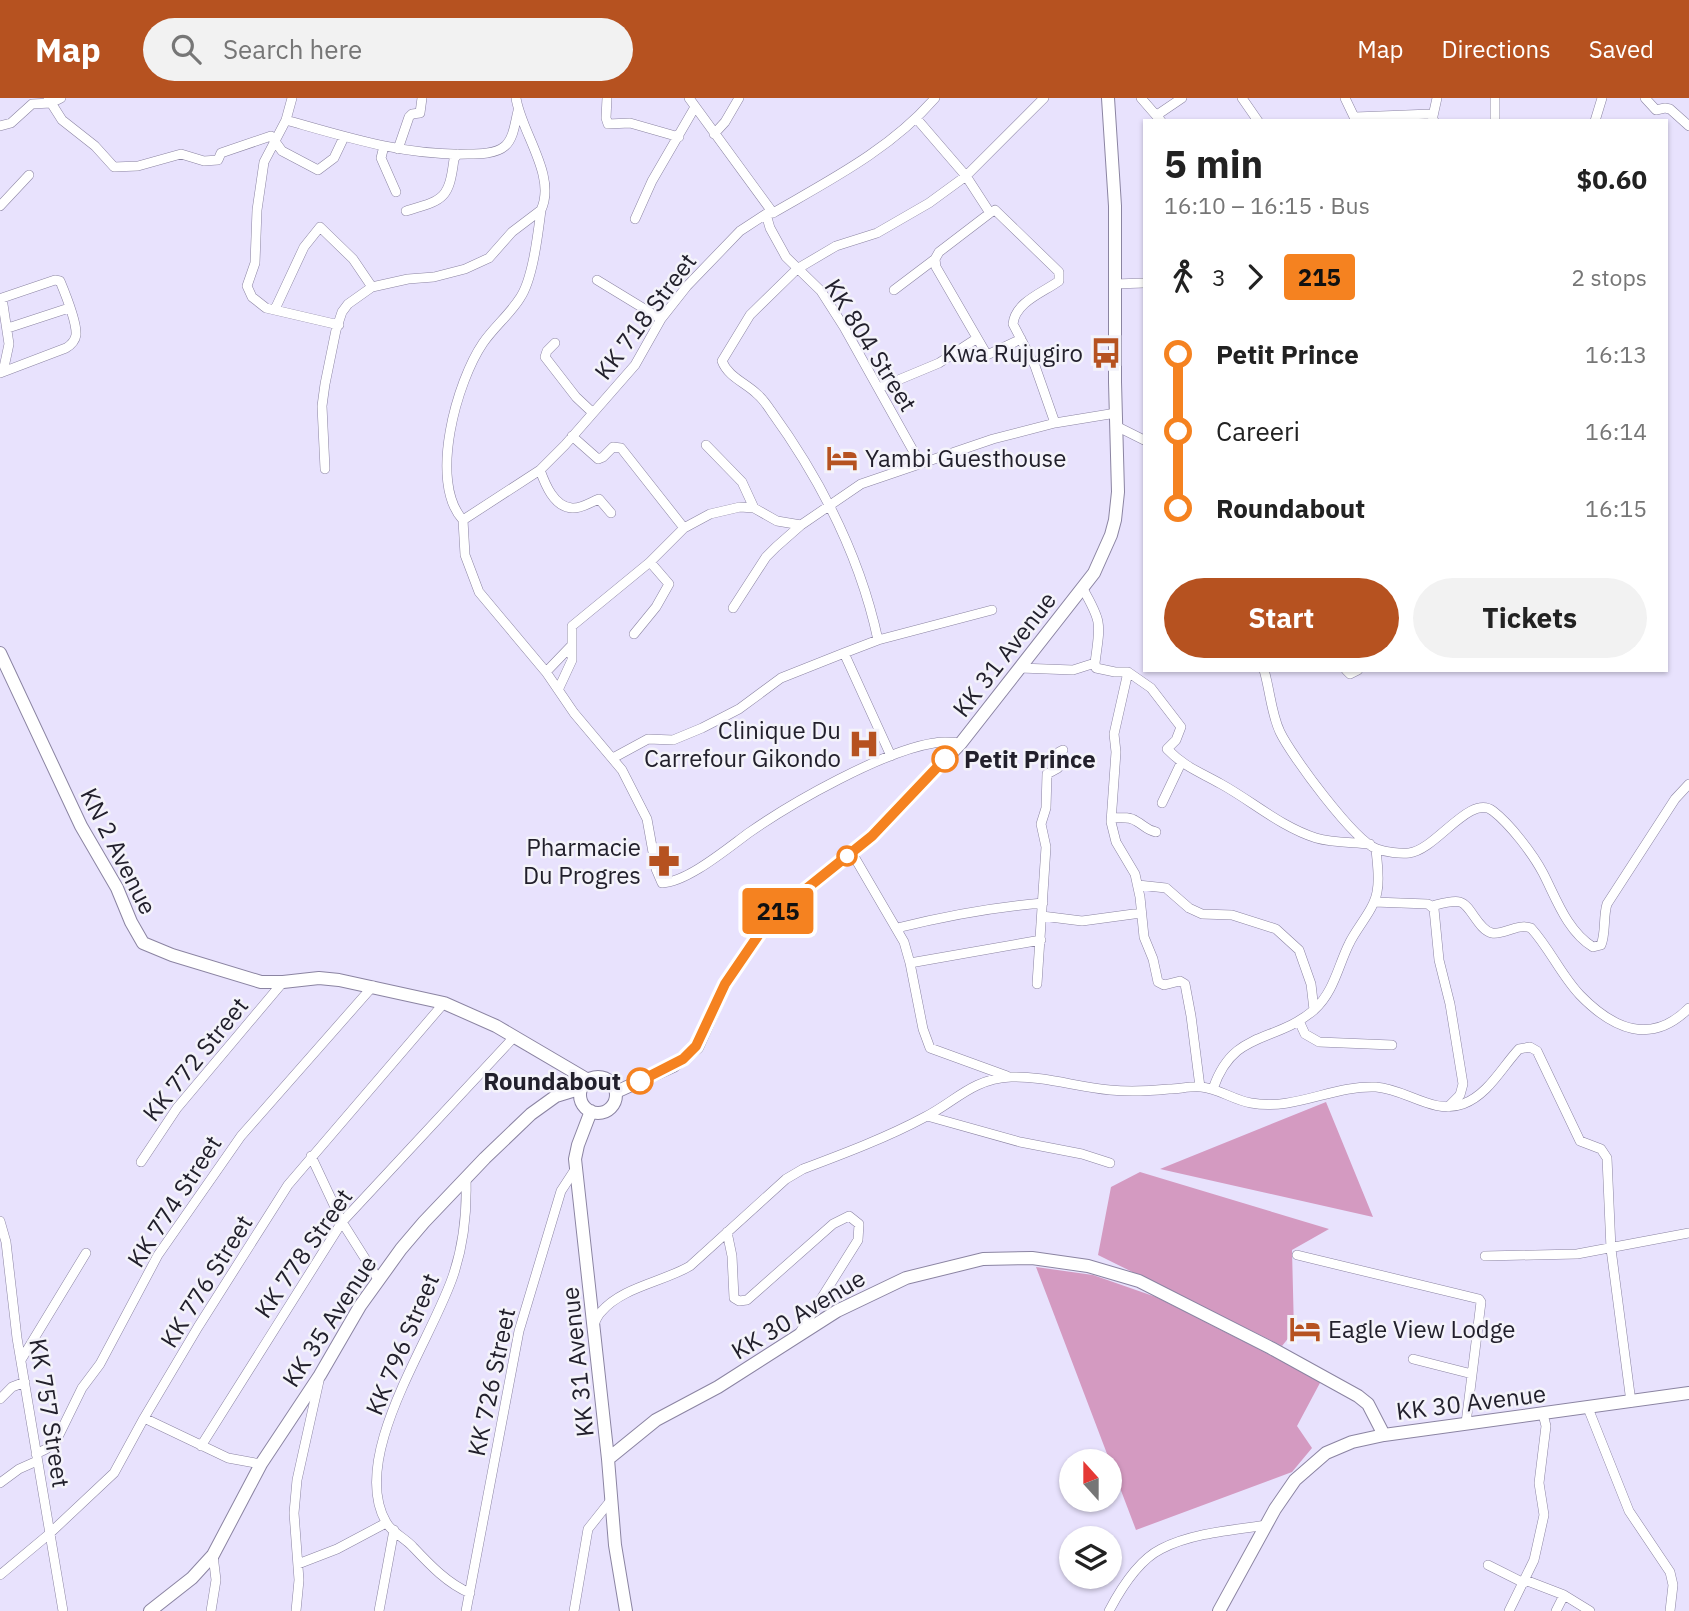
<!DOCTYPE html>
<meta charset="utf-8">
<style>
:root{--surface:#fff;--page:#f2f2f2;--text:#222;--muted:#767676;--accent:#b65220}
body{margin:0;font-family:"IBM Plex Sans",sans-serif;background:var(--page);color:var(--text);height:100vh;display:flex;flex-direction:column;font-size:26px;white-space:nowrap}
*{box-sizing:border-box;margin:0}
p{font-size:23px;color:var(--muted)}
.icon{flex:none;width:38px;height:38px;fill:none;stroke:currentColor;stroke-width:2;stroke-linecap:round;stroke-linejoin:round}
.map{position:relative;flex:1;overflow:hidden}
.drawer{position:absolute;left:1143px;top:21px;width:525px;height:553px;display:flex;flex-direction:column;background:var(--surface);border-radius:0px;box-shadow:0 2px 5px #0004}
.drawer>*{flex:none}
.badge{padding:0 14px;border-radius:5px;font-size:24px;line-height:46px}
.needle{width:46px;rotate:339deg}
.tools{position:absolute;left:1059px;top:1351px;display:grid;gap:14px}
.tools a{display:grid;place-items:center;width:63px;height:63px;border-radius:50%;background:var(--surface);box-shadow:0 2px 5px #0004;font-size:35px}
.map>.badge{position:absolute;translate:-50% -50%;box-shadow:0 0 0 4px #fff}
.legs{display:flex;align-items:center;gap:10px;height:77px;padding:0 21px;font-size:23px}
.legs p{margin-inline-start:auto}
.summary{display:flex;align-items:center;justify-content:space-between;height:119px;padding:0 21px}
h1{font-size:38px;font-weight:800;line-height:52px}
.cta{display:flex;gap:14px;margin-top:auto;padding:14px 21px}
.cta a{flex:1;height:80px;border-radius:42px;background:var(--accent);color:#fff;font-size:28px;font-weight:800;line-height:80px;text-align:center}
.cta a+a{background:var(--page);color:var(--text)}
ul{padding:0 21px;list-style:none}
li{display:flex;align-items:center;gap:24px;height:77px;font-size:26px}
li i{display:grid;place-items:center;width:10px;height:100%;margin:0 9px;background:currentColor}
li i::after{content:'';width:18px;height:18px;margin:-9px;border:5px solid;border-radius:50%;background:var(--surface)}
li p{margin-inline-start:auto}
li:first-child i{background:linear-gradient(#0000 50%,currentColor 0)}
li:last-child i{background:linear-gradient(currentColor 50%,#0000 0)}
header{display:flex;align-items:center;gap:42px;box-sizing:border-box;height:98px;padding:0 35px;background:var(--accent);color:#fff}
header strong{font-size:33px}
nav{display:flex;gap:38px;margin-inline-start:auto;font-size:24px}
.search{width:490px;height:63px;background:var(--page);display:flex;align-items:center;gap:18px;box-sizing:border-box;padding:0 24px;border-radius:38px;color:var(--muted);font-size:26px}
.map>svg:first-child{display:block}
.forest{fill:#d49ac1}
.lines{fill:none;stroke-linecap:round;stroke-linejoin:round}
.street-casing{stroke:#8b84a2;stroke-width:10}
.secondary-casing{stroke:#8b84a2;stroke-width:14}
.street{stroke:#fff;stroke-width:9}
.secondary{stroke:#fff;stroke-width:12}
.line-1-casing{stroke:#fff;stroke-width:16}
.line-1{stroke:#f58220;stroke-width:10}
.stop-1-dot{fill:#fff;stroke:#f58220;stroke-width:3.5}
.labels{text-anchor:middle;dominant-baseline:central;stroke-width:5;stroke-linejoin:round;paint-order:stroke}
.street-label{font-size:24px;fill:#22202c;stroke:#f4f3fa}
.poi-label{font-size:24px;fill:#22202c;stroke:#f4f3fa;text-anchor:end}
.stop-label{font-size:24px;font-weight:bold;fill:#22202c;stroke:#f4f3fa;text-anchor:start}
</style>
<header>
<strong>Map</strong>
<div class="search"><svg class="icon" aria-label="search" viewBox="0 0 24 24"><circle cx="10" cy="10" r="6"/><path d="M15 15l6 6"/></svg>Search here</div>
<nav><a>Map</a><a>Directions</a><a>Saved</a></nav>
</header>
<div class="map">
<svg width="1689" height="1513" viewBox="0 0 1689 1513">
<rect width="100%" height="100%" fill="#e8e2fd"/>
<path class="forest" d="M1326 1004 1373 1119 1160 1071Z
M1140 1074 1329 1131 1292 1152 1294 1233 1282 1248 1098 1157 1111 1089Z
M1036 1169 1093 1177 1156 1199 1321 1283 1297 1328 1312 1350 1292 1374 1136 1432Z"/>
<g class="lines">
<defs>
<path id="street" d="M48 0 62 22 95 48 114 69 138 68 181 56 204 63 218 62 221 55 271 38 282 53 318 72 334 60 344 39
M292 0 286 22C346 39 405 58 468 56 479 56 496 56 505 48 514 40 515 24 518 13
M607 0 606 20 608 26 630 25 679 39
M689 0 773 115
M1141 0 1161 23
M1242 0 1258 23
M1345 0 1356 23
M1645 0 1656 12 1665 10 1670 11 1689 28
M1157 17 1182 0
M1433 18 1437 0
M1355 19 1431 16 1434 23
M916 20 966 78 990 115
M286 22 264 64 257 112 255 165 247 188 252 199 266 210 339 227
M1495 23V0
M1595 23 1602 0
M0 28 11 25 32 6 51 5 61 0
M714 36 725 24 739 0
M384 48 381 60 396 94
M398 51 409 19 412 16 420 15 422 0
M0 108 29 77
M406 113C443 102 449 102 454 61L458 56
M990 115 995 112 1059 174V183C1044 194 1015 204 1013 226L1035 268 1055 325
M990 115 939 154 935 161 936 169 987 257 1021 241
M766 116 770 130 786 159 821 193 844 229 920 365
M635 121 652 83 695 9
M597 182 661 221
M1115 186 1144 185
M894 192 935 161
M276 209 304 149 320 129 353 161 372 189
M8 230 69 210
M555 245 547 253 545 259 576 299 593 315
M0 275 66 250C71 247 75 243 76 237 77 225 65 195 60 183L55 182 2 200 9 246 3 274
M879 290 939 265 976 241
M1116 328 1144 342
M572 338 598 361 603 359 613 349 621 350 684 430
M706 347 742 384 754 410
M325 371 322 308 325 286 336 232 342 214 348 206 372 189 408 181 434 179 465 171 489 160 512 134 541 112
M540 372C545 386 554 409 572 410 581 411 591 404 599 401L611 415
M463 422 465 457 479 494 546 574 574 615 622 672 647 721 656 771 662 785C688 784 729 749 750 734 793 704 883 653 934 645 942 643 952 644 961 645
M463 422 540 372 565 347 635 267 661 221 687 188 740 133 766 116 773 115C830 82 891 51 935 0
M463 422C428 384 457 283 483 245 494 229 510 216 520 200 533 181 538 135 541 112 557 78 521 34 516 0
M1083 491C1103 526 1100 526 1095 565L1096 570 1115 574H1128L1114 636 1116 654 1111 724 1116 744 1135 776 1140 799 1144 839 1153 861 1158 884 1164 887 1180 883 1185 886 1191 918 1200 989
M733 510 766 459 776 449 801 427 861 386 993 341 1055 325 1116 315
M634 536 656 509 669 486 650 464
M878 542C860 458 821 382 771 313 767 307 763 301 757 296 746 285 728 279 722 263L750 217 797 171 836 148 877 135 929 105 966 78 1044 0
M844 555 891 658
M1020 570 1073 572 1095 565
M1264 572C1270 592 1271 615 1280 634 1291 657 1354 743 1377 751 1386 754 1400 756 1409 755 1436 752 1470 695 1493 713 1510 726 1533 756 1543 775 1556 800 1567 833 1593 849L1601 847C1606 835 1603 819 1607 806L1675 701 1689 686
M1346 572 1350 576 1358 572
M546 574 572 547
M1128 574 1151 590 1181 629 1176 642 1167 651C1186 670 1198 673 1221 686 1252 703 1281 729 1316 740 1333 745 1352 744 1370 746
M559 590 572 562V528L650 464 684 430 710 416 740 409 754 410 777 423 801 427
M613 660 648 641 673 642 702 630 739 611 781 580 844 555 878 542 992 512
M1162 705 1181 665
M1112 720C1119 720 1129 718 1136 723 1144 727 1146 732 1156 734
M852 755 904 844 910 865 1041 842
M1138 787 1166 790 1189 810 1202 816 1232 817 1276 831 1299 852 1311 886 1314 912
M1374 804 1428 806 1434 811 1439 862 1450 906 1463 986 1460 997 1448 1009
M1432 808C1440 806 1452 802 1460 804 1471 807 1478 832 1492 835 1505 837 1517 825 1531 830 1550 851 1561 877 1580 897 1613 931 1651 948 1689 910
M1042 818 1082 823 1141 815
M897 830C945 818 993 809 1043 805
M910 865 923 931 930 950 1007 978
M1037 886 1046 749 1041 726 1046 710 1047 676 1058 670 1059 654 1063 652
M1299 923 1305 936 1319 944 1392 947
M1213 991C1233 931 1274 946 1314 912 1334 894 1338 868 1349 846 1357 829 1374 812 1377 794 1380 780 1377 764 1376 751
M927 1018 1020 1044 1082 1056 1110 1065
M311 1058 342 1124 378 1181
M141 1064 177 1010 283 884
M466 1081C467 1113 464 1144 454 1175 434 1239 348 1358 386 1424 391 1434 405 1440 413 1449 430 1467 448 1486 470 1495
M0 1123 6 1144 17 1240 63 1513
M727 1134 732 1158 734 1200 739 1203 747 1202 833 1126 849 1118 859 1126 858 1142 799 1236
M1297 1157 1479 1201 1481 1204 1466 1325
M1485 1158 1577 1156 1689 1135
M593 1229C595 1224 597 1218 601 1214 622 1189 663 1184 690 1168L786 1081 803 1071C843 1056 888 1039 925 1019 956 1003 972 981 1011 979 1044 978 1077 989 1110 992 1130 994 1149 993 1169 991 1179 991 1190 988 1201 989 1218 990 1233 1002 1251 1005 1295 1013 1333 987 1376 989 1406 991 1433 1017 1463 1006 1488 997 1502 969 1519 951L1530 949 1537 953 1580 1043 1601 1051 1607 1060 1611 1151 1631 1304
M1413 1261 1472 1276
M21 1262 86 1155
M0 1301 12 1289 25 1284
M1588 1310 1629 1413 1670 1474 1673 1487 1670 1513
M144 1320 228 1360 261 1366
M201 1348 342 1124 515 938
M36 1356 46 1351 56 1343 82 1290 100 1266 158 1157 241 1038 373 888
M0 1385 19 1371 37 1363
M298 1466 337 1451 386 1425
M1488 1467 1524 1485
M0 1477 48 1437 114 1375 144 1320 198 1229 288 1087 444 905
M1525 1482 1564 1497 1590 1513
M211 1513 216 1482 213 1457
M296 1513 299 1482 294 1415 297 1382 319 1283
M379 1513 394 1432
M466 1513 519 1233 561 1093 576 1070
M574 1513 588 1431 611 1402
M1109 1513C1120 1492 1139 1462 1161 1451 1192 1435 1233 1432 1267 1427
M1509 1513 1534 1462 1544 1417 1539 1385 1546 1328 1543 1316
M1556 1513 1564 1497"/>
<path id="secondary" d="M0 555 81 728 117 790 131 824 143 845 172 857 261 884H283L319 880 339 882 444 905 496 928 588 982
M580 997a18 18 0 1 1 36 0a18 18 0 1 1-36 0Z
M616 994 673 968 697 949 725 886 770 820 872 738 961 645 1094 475 1111 437 1115 422 1118 394 1115 284V108L1108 0
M591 1013 578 1047 575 1061 608 1361 615 1447 626 1513
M608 1361 656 1322 718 1289 837 1213 906 1180 983 1161 1032 1160 1088 1168 1139 1183 1271 1250 1358 1298 1368 1306 1384 1337
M150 1513 192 1480 213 1457 261 1366 320 1277 360 1208 401 1151 424 1124 485 1060 531 1016 556 998 582 990
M1219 1513 1275 1411 1295 1382 1326 1355 1352 1344 1384 1337 1689 1295"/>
</defs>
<use href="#street" class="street-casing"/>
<use href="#secondary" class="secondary-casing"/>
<use href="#street" class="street"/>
<use href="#secondary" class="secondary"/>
</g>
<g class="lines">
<defs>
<path id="line-1" d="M640 983 683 961 696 948 725 886 770 820 872 738 945 661"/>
</defs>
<use href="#line-1" class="line-1-casing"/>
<use href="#line-1" class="line-1"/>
</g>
<defs>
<symbol id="bus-bare" viewBox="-9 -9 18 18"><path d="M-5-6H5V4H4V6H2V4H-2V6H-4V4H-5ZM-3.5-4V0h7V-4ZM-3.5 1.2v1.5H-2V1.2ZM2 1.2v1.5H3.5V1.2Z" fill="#b65220" stroke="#f4f3fa" stroke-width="2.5" paint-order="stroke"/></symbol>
<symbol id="hotel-bare" viewBox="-9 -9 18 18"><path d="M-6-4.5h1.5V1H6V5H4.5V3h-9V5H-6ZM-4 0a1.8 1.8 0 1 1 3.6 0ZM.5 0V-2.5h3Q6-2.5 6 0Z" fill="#b65220" stroke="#f4f3fa" stroke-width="2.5" paint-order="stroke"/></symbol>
<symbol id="hospital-bare" viewBox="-9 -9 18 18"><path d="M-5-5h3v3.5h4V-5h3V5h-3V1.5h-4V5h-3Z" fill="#b65220" stroke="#f4f3fa" stroke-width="2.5" paint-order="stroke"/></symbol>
<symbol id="pharmacy-bare" viewBox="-9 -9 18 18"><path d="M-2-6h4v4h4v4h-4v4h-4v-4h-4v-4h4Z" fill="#b65220" stroke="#f4f3fa" stroke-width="2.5" paint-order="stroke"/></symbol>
</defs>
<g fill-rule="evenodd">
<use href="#bus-bare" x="1084" y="233" width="44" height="44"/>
<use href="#hotel-bare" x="820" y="338" width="44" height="44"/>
<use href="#hospital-bare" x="842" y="624" width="44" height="44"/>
<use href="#pharmacy-bare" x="642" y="741" width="44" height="44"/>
<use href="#hotel-bare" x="1283" y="1209" width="44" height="44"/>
</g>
<g class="stop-1-dot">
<circle cx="945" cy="661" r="12"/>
<circle cx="847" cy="758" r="9"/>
<circle cx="640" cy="983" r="12"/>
</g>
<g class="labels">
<g class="street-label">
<text transform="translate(645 218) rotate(-53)">KK 718 Street</text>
<text transform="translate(871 247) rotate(58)">KK 804 Street</text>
<text transform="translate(1004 556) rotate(-52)">KK 31 Avenue</text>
<text transform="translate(119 753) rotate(63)">KN 2 Avenue</text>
<text transform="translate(195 961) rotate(-51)">KK 772 Street</text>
<text transform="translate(174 1103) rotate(-57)">KK 774 Street</text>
<text transform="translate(303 1155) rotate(-55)">KK 778 Street</text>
<text transform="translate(206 1183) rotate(-58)">KK 776 Street</text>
<text transform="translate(798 1216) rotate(-31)">KK 30 Avenue</text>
<text transform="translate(329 1223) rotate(-57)">KK 35 Avenue</text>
<text transform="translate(402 1246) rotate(-67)">KK 796 Street</text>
<text transform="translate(577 1264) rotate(-96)">KK 31 Avenue</text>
<text transform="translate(491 1284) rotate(-78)">KK 726 Street</text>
<text transform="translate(1471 1304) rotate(-7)">KK 30 Avenue</text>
<text transform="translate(50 1315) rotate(81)">KK 757 Street</text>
</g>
<g class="poi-label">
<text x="1083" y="255">Kwa Rujugiro</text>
<text x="865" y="360" text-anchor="start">Yambi Guesthouse</text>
<text x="841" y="632">Clinique Du<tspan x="841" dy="28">Carrefour Gikondo</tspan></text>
<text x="641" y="749">Pharmacie<tspan x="641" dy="28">Du Progres</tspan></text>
<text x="1328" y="1231" text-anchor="start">Eagle View Lodge</text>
</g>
<g class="stop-label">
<text x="964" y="661">Petit Prince</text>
<text x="621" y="983" text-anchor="end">Roundabout</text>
</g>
</g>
</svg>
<div class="tools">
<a><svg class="needle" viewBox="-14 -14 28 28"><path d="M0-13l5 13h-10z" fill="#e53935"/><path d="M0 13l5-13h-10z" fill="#767676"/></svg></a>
<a><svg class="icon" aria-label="layers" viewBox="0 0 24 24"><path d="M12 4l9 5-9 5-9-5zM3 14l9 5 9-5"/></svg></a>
</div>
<b class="badge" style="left:778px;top:813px;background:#f58220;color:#111">215</b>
<section class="drawer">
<div class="summary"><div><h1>5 min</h1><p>16:10 – 16:15 · Bus</p></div><b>$0.60</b></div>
<div class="legs"><svg class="icon" aria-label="walk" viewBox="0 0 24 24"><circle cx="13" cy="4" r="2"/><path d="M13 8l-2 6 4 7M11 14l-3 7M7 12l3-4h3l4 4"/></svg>3<svg class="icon" aria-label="forward" viewBox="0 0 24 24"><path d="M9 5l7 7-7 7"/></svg><b class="badge" style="background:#f58220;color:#111">215</b><p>2 stops</p></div>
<ul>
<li><i style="color:#f58220"></i><b>Petit Prince</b><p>16:13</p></li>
<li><i style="color:#f58220"></i><span>Careeri</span><p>16:14</p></li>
<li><i style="color:#f58220"></i><b>Roundabout</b><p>16:15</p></li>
</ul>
<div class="cta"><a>Start</a><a>Tickets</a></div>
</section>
</div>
